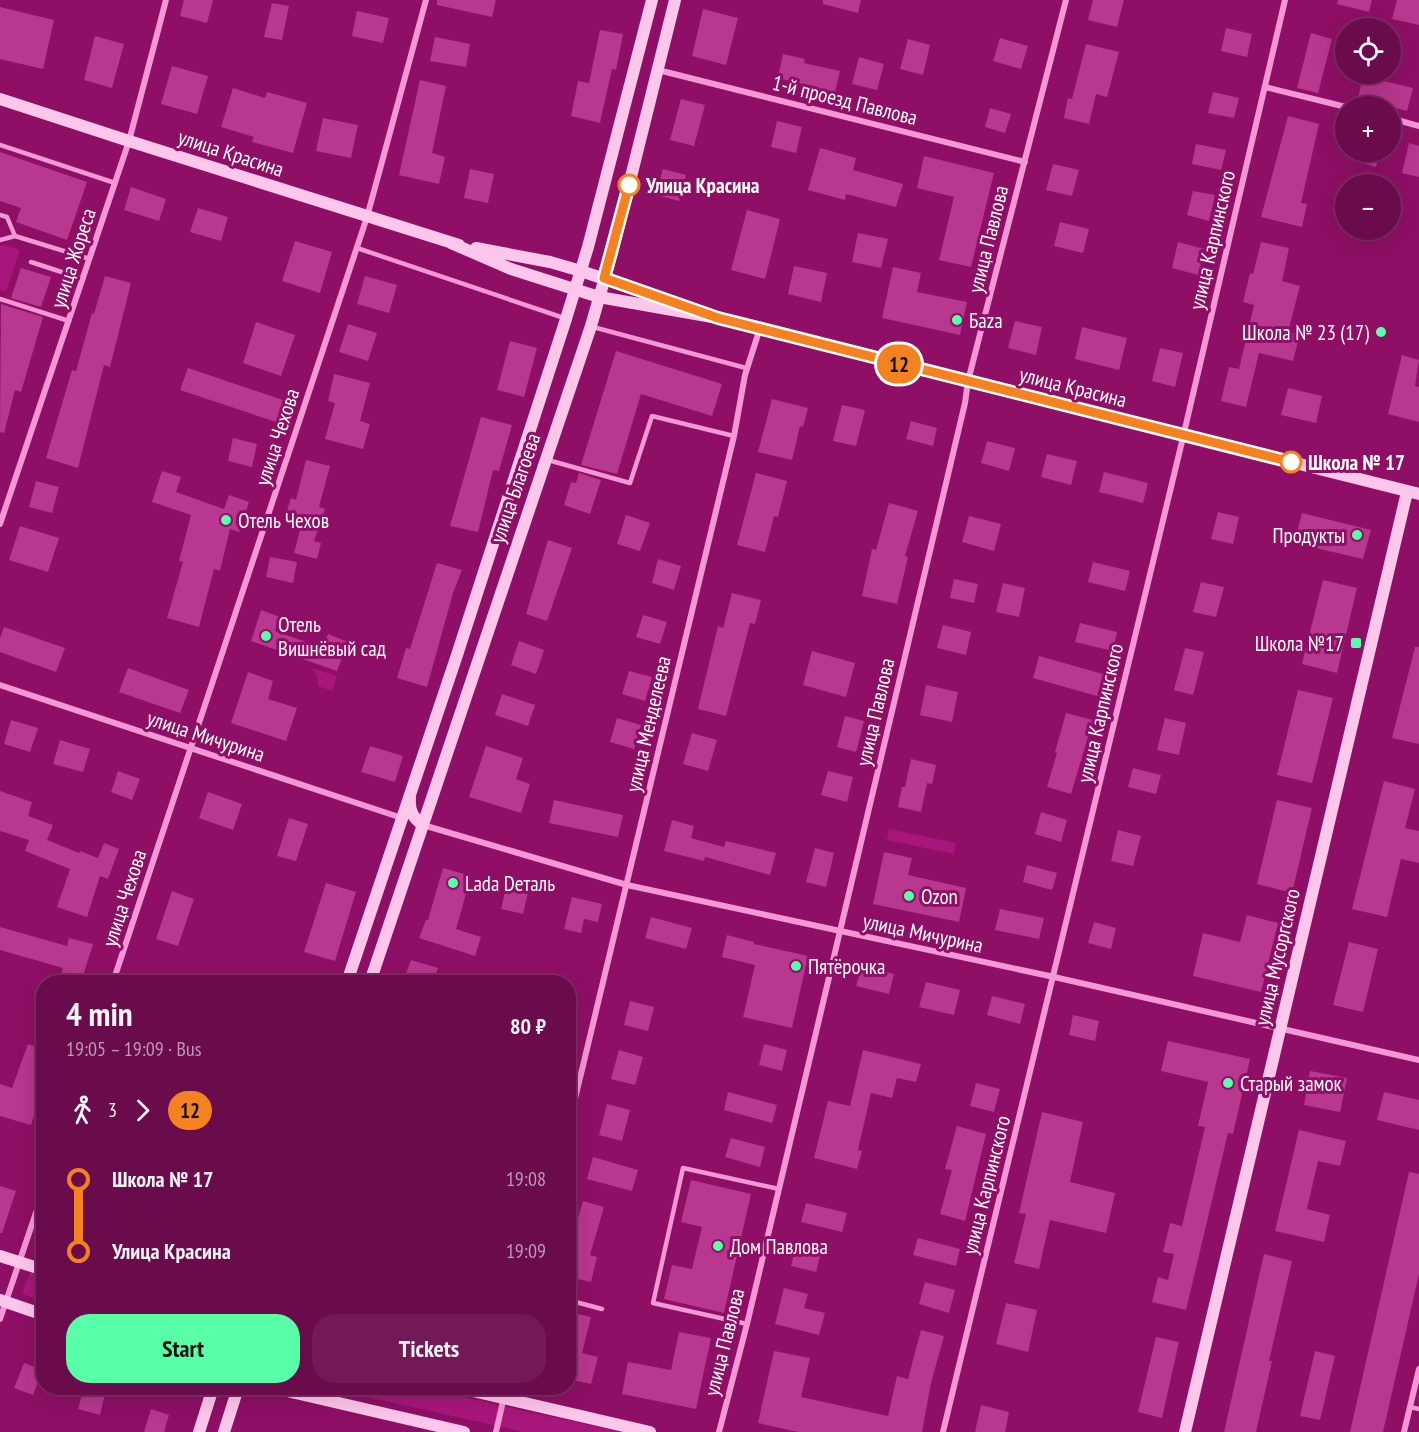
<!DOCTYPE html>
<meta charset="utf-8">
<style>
:root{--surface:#6a0b4c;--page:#721956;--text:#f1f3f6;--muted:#be9bb5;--line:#7d2b64;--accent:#59ffa8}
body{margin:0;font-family:"PT Sans Narrow",sans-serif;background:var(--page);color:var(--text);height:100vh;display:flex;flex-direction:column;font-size:22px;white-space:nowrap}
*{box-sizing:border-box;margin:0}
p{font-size:20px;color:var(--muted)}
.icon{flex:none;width:33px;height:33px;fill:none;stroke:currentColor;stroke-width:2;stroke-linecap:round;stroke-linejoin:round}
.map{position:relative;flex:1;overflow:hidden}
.sheet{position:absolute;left:36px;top:975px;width:540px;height:420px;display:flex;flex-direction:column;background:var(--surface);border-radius:24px;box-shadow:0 6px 24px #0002,0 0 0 2px var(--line)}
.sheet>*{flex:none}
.badge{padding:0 12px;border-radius:20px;font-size:21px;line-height:39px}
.fabs{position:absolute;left:1335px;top:18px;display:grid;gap:12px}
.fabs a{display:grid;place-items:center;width:66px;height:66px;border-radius:50%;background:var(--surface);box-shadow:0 6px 24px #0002,0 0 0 2px var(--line);font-size:30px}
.map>.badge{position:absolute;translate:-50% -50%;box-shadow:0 0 0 3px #fff}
.legs{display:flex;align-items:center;gap:9px;height:66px;padding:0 30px;font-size:20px}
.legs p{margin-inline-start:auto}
.headline{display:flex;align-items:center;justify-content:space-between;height:102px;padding:0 30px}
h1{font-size:33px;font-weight:700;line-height:45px}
.action{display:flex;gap:12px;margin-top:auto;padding:12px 30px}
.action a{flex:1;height:69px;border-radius:24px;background:var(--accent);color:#111;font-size:24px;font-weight:700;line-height:69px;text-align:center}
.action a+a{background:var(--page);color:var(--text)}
ul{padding:0 30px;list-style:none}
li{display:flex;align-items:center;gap:21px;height:72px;font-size:22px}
li i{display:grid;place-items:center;width:9px;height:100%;margin:0 8px;background:currentColor}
li i::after{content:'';width:15px;height:15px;margin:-8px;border:4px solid;border-radius:50%;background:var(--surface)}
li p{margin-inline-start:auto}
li:first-child i{background:linear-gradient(#0000 50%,currentColor 0)}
li:last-child i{background:linear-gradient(currentColor 50%,#0000 0)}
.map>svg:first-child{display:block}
.green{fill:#a9167b}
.building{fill:#b8378f}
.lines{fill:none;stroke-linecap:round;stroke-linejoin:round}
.lane{stroke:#f397d6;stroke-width:4.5}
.street{stroke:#f397d6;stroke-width:6}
.secondary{stroke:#fdc6eb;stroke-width:12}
.line-1-casing{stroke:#fff;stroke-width:14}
.line-1{stroke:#f58220;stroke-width:9}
.stop-1-dot{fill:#fff;stroke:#f58220;stroke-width:3}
.poi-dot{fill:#59ffa8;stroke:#8e0f65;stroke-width:2}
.labels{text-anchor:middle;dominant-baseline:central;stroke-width:6;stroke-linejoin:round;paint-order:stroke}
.street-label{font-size:21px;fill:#fff;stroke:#8e0f65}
.stop-label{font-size:21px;font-weight:bold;fill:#fff;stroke:#8e0f65;text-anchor:start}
.poi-label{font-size:21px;fill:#fff;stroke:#8e0f65;text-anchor:start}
</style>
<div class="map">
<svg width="1419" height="1432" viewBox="0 0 1419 1432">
<rect width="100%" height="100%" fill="#8e0f65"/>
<path class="green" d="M4 245 20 250 6 292 0 290V246Z
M312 668 337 676 332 691 318 686V677Z
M889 829 956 843 954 854 887 840Z
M30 1272 43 1276V1301L22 1294Z
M327 1388H423L620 1432H524Z"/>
<path class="building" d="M184 0H213L207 23 180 16Z
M437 0H496L492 17 437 5Z
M823 0H861L858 13 823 4Z
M1093 0H1124L1117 27 1088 20Z
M1338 0H1372L1369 12 1337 4Z
M1397 0H1419V25L1392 19Z
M272 3 289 6 282 40 264 37Z
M0 7 54 20 43 69 0 59Z
M703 9 738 18 726 65 692 56Z
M357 11 389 18 383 43 352 36Z
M1226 28 1252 34 1247 57 1221 51Z
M600 30 623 34 616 70 612 69 600 123 571 116 578 81 589 83Z
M1311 33 1332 39 1318 93 1297 88Z
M95 36 124 44 112 88 84 80Z
M435 37 470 44 466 67 430 61Z
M1000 38 1028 46 1021 69 993 61Z
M908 39 930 45 923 75 900 69Z
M1086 44 1119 52 1107 97 1096 94 1089 124 1064 118 1068 98 1072 99Z
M783 54 805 59 804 63 840 71 835 92 778 78Z
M859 57 884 64 877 90 852 84Z
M172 66 208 76 197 114 161 104Z
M1363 76 1413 88 1407 111 1358 98Z
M420 80 446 86 432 153 445 157 439 184 399 175Z
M233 88 265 98 267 92 307 103 293 153 252 142 254 137 221 127Z
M1213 92 1239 98 1234 118 1208 113Z
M681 99 705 105 694 146 670 140Z
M990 108 1011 114 1005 133 985 127Z
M1288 116 1319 124 1301 203 1307 204 1302 227 1261 217Z
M323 118 358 125 351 158 316 151Z
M777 121 802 127 796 153 771 147Z
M1409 143 1419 146V177L1402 173Z
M1196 144 1226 150 1221 170 1192 164Z
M820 148 856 158 853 170 903 184 896 207 846 194 845 200 808 190Z
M0 152 87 182 67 240 16 222 21 208 0 201Z
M1357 152H1380L1376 167 1355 161Z
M924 156 994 173 971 267 939 260 954 197 917 188Z
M1053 164 1079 170 1072 196 1046 190Z
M470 169 494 174 488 203 464 198Z
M663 169 686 175 679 201 656 195Z
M131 187 166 199 159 221 124 210Z
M1193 191 1215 195 1209 221 1187 215Z
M198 208 228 217 221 241 190 232Z
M747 210 780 219 765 279 731 270Z
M1060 222 1089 229 1083 253 1054 246Z
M858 233 888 239 881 268 852 262Z
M295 241 332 252 320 293 282 281Z
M1178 242 1204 249 1198 275 1172 268Z
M1261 242 1289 248 1282 281 1300 286 1288 332 1300 334 1293 361 1259 353 1246 407 1221 401 1229 367 1239 369 1254 305 1243 302 1250 273 1253 274Z
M794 266 827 273 821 302 788 294Z
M893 267 921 273 917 292 967 302 960 335 882 318Z
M21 268 51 277 41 307 11 298Z
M105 276 131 283 110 367 104 365 78 468 46 458 72 370 76 371 92 313 94 314Z
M365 276 397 285 389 313 357 304Z
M1 304 43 317 21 392 15 390 4 433 0 432Z
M1015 321 1042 327 1036 355 1008 348Z
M256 322 295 335 281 376 243 363Z
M348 324 377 333 368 361 339 352Z
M1082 327 1127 338 1119 370 1075 359Z
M510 341 537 348 524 397 497 390Z
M1160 348 1183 353 1175 387 1152 381Z
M616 351 722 384 712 416 641 394 617 474 581 465Z
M1402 355 1419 360 1415 386 1419 387V422L1388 414Z
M188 368 283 400 276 422 180 390Z
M334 374 370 383 360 421 370 424 363 449 325 439 335 403 328 401Z
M1288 388 1322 396 1316 423 1281 415Z
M772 399 808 408 803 427 800 426 792 460 758 452Z
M842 405 865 410 856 446 833 441Z
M481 417 512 425 499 471 493 470 478 532 450 526Z
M911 421 937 428 933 446 906 439Z
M233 438 257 444 252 467 228 461Z
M987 441 1015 448 1009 471 981 463Z
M1047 454 1077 461 1071 485 1041 477Z
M306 460 330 466 319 507 325 509 314 541 321 543 317 559 294 553 302 523 285 517 291 498 296 500Z
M162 471 181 477 176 492 224 509 229 495 249 502 239 532 230 529 220 571 214 569 199 627 167 618 183 562 179 561 191 515 152 502Z
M1104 472 1148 483 1143 503 1099 492Z
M579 473 601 480 590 514 564 505 571 482 576 483Z
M756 473 787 481 778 517 774 516 765 552 737 545Z
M36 481 59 487 52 513 29 507Z
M889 503 918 511 905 556 908 557 897 604 862 596 872 549 876 550Z
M1218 512 1239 517 1233 544 1211 539Z
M1302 513 1371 530 1363 559 1294 543Z
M626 515 650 523 640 551 617 544Z
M969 516 1001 524 994 551 962 542Z
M20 526 59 538 48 572 9 560Z
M548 540 572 548 547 621 526 614Z
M270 557 297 562 293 583 266 577Z
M658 559 681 566 674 590 652 583Z
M1093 562 1130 571 1125 591 1088 582Z
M437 563 462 570 453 593 427 687 397 678 406 648 410 649Z
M954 579 978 584 974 603 950 598Z
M1323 580 1357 588 1337 673 1302 664Z
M1201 582 1224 587 1216 617 1193 612Z
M1003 583 1025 588 1019 617 996 612Z
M732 593 761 600 755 624 750 623 726 716 698 709 718 626 723 628Z
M261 610 280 617 275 631 323 648 328 634 348 642 337 671 251 641Z
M643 615 667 622 660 644 636 637Z
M1080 623 1117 632 1113 651 1075 642Z
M943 625 971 632 966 655 937 648Z
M4 627 65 648 56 672 0 652V638Z
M519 641 544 650 536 674 511 665Z
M1415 647H1419V744L1392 738Z
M1185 648 1204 652 1193 695 1174 690Z
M812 651 855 663 846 697 803 685Z
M1039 656 1103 674 1097 696 1033 678Z
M128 668 189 690 180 713 119 692Z
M629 671 652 677 645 701 622 694Z
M248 672 273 681 268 699 297 708 286 741 231 723Z
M926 685 958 692 952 722 920 715Z
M1298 690 1333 698 1312 783 1277 775Z
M502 694 535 705 528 726 495 715Z
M1066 713 1093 720 1071 794 1047 787 1057 753 1055 752Z
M845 716 864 721 856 752 837 747Z
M617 718 641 725 634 749 610 742Z
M1165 718 1186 723 1179 755 1157 750Z
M11 720 38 728 30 752 4 744Z
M692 733 717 740 708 771 683 764Z
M60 740 90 749 83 772 53 764Z
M370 746 403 756 395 782 361 772Z
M486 746 523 758 516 779 530 784 521 813 469 797Z
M911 759 936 765 932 784 927 783 921 812 898 807 902 787H905Z
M1133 768 1161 775 1156 794 1128 787Z
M118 771 140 779 132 800 111 792Z
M828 771 853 777 847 802 821 795Z
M1384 781 1415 789 1405 828 1419 831V863L1401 859 1387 917 1352 909Z
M0 791 32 802 28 816 53 825 47 840 79 853 80 851 98 858 104 843 119 849 108 879 100 876 87 917 57 907 70 869 25 851 29 840 0 831Z
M208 792 242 804 233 830 199 818Z
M554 800 623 815 618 837 549 823Z
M1277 800 1312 808 1292 893 1257 884Z
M1041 812 1067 820 1061 842 1035 834Z
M289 818 308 824 296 861 277 856Z
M672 820 694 826 691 838 724 847 726 841 776 853 770 875 705 857 704 861 664 851Z
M1118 830 1141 836 1133 866 1111 861Z
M815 848 834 853 826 887 806 882Z
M884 852 912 858 908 875 966 888 959 922 873 904Z
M1027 865 1057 873 1052 890 1023 882Z
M443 868 471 876 456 929 481 937 475 956 419 938 426 920H428Z
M326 883 356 892 335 961 304 952Z
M507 883 529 888 523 914 501 909Z
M172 891 194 899 178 946 156 939Z
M572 897 602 904 598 922 584 919 581 933 564 929Z
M1000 909 1044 918 1039 939 995 930Z
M1247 915 1278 923 1261 992 1193 976 1203 933 1240 942Z
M651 917 692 928 686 949 645 938Z
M1094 922 1116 928 1111 949 1088 943Z
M0 927 67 946 69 938 93 944 81 982 60 978 63 968 0 950Z
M727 935 754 942V944L808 956 792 1028 743 1017 755 965 722 957Z
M1349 942 1378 949 1363 1012 1333 1005Z
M411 960 438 968 433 982H403Z
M862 966 894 974 889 994 856 986Z
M926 982 960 990 954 1015 919 1007Z
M992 996 1025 1004 1020 1024 987 1015Z
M630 1001 654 1007 648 1031 624 1025Z
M1073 1015 1099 1021 1095 1041 1069 1035Z
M1168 1041 1250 1059 1233 1134 1228 1133 1186 1310 1152 1302 1158 1277 1168 1280 1174 1254 1163 1252 1170 1223 1182 1226 1205 1127 1198 1126 1208 1082 1161 1071Z
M28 1044 44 1050V1083L31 1125 0 1116V1084L12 1088Z
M764 1044 787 1050 782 1071 759 1065Z
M619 1050 643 1057 635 1085 611 1079Z
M863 1050 921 1064 916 1082 897 1078 892 1098 871 1093 858 1150 862 1151 857 1169 814 1158 828 1101 850 1106Z
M1310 1071 1347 1078 1340 1112 1304 1105Z
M976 1083 1000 1089 994 1112 970 1106Z
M728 1092 777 1105 772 1123 724 1110Z
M1384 1092 1419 1100V1130L1377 1120Z
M607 1104 630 1110 622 1141 599 1135Z
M1042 1112 1083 1122 1070 1182 1115 1193 1106 1233 1050 1220 1039 1269 1014 1263 1026 1214 1019 1213Z
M957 1126 986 1134 965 1221 940 1214 952 1170 945 1169Z
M1299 1130 1346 1141 1340 1166 1318 1161 1307 1209 1330 1215 1324 1242 1275 1231Z
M731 1138 765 1147 760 1167 725 1157Z
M593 1157 638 1170 632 1191 587 1179Z
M1409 1172 1419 1174V1274L1383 1432H1350Z
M691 1180 751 1194 724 1313 664 1299 672 1265 692 1269 702 1227 681 1222Z
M0 1186 16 1191 2 1233H0Z
M583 1201 604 1207 590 1255 597 1257 591 1282 568 1277V1262L576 1231H574Z
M806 1203 847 1213 842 1232 801 1222Z
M918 1238 960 1249 956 1266 913 1255Z
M796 1245 821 1252 816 1272 791 1266Z
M1264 1254 1292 1261 1269 1361H1272L1256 1432H1224Z
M925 1282 955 1290 949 1313 919 1304Z
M784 1288 808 1294 804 1308 825 1313 819 1335 775 1324Z
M1006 1303 1037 1310 1028 1352 996 1344Z
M568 1312 591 1317 582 1353 598 1357 591 1384 568 1379Z
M921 1330 944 1336 931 1383 922 1432H798L758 1423 774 1351 810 1358 801 1397 888 1416 897 1376 908 1379Z
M679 1332 711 1338 696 1409 622 1394 628 1362 671 1370Z
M1156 1337 1179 1342 1162 1418 1138 1412Z
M1315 1351 1335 1356 1320 1420 1300 1416Z
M24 1363 43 1370 33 1395 14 1388Z
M84 1388 105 1394 100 1415 78 1409Z
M981 1405 1009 1412 1005 1432H975Z
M151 1409 169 1415 164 1432H144Z"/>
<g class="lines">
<path class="lane" d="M0 145 115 183
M0 215 7 217 15 236 90 259
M0 240 15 236
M357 248 564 318
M31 262 83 279
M0 299 69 321
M593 327 746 368
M548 460 630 483 652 416 734 436
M568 1300 602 1309
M747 1324 653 1303 683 1168 779 1189
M1410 1407 1419 1409"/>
<path class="street" d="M658 70 1025 162
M1265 87 1346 107
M1390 118 1419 126
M0 524 129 141 166 0
M0 685 402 818
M423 825 627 885 1054 977 1419 1060
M113 982 367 217 426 0
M568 1128 734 436 745 375 760 328
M0 1319 44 1189
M496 1432 506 1388
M719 1432 747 1324 965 403 968 381 1066 0
M943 1432 1180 450 1285 0
M1404 1432 1419 1369"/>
<path class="secondary" d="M0 99 129 141 459 245
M451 243 511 269 599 297 718 318 1419 494
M476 248 550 262 581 271 693 309
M410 798C409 811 413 818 423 825
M347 982 457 655 566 319 588 247 652 0
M370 982 591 326 612 253 675 0
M0 1256 44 1270
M0 1300 44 1315
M274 1388 464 1432
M460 1388 650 1432
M199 1432 213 1388
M224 1432 238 1388
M1185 1432 1407 492"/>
</g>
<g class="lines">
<defs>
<path id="line-1" d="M629 185 604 278 718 318 1291 462"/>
</defs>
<use href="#line-1" class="line-1-casing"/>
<use href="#line-1" class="line-1"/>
</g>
<g class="stop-1-dot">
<circle cx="629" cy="185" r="10"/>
<circle cx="1291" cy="462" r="10"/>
</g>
<g class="poi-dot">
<circle cx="957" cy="320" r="6"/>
<circle cx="1381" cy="332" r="6"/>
<circle cx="226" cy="520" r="6"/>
<circle cx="1357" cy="535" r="6"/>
<circle cx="266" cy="636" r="6"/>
<rect x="1350" y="637" width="12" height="12" rx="3"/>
<circle cx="453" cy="883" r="6"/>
<circle cx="909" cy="896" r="6"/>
<circle cx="796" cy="966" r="6"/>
<circle cx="1228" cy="1083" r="6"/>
<circle cx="718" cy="1246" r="6"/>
</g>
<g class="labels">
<g class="street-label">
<text transform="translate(845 100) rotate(14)">1-й проезд Павлова</text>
<text transform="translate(231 153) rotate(18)">улица Красина</text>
<text transform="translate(988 239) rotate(-76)">улица Павлова</text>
<text transform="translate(1212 240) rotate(-77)">улица Карпинского</text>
<text transform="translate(73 258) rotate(-72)">улица Жореса</text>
<text transform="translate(1073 387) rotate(14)">улица Красина</text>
<text transform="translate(277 437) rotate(-72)">улица Чехова</text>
<text transform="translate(515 488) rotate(-71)">улица Благоева</text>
<text transform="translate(875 712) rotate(-77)">улица Павлова</text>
<text transform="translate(1100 713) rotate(-77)">улица Карпинского</text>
<text transform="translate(648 724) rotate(-77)">улица Менделеева</text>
<text transform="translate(206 736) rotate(18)">улица Мичурина</text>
<text transform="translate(124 898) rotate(-72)">улица Чехова</text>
<text transform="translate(923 933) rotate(12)">улица Мичурина</text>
<text transform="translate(1277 957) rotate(-77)">улица Мусоргского</text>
<text transform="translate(986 1185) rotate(-76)">улица Карпинского</text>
<text transform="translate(724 1342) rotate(-76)">улица Павлова</text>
</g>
<g class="stop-label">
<text x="646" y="185">Улица Красина</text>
<text x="1308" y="462">Школа № 17</text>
</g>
<g class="poi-label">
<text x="969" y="320">Баza</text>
<text x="1369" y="332" text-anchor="end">Школа № 23 (17)</text>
<text x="238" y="520">Отель Чехов</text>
<text x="1345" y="535" text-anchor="end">Продукты</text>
<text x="278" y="624">Отель<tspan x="278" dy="24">Вишнёвый сад</tspan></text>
<text x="1344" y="643" text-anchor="end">Школа №17</text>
<text x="465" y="883">Lada Dеталь</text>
<text x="921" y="896">Ozon</text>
<text x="808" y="966">Пятёрочка</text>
<text x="1240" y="1083">Старый замок</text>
<text x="730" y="1246">Дом Павлова</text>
</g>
</g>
</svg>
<div class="fabs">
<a><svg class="icon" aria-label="locate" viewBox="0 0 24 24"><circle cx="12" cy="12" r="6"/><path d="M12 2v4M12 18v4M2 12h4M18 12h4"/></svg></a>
<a>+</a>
<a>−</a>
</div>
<b class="badge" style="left:899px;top:364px;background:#f58220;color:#111">12</b>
<section class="sheet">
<div class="headline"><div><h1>4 min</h1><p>19:05 – 19:09 · Bus</p></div><b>80 ₽</b></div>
<div class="legs"><svg class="icon" aria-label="walk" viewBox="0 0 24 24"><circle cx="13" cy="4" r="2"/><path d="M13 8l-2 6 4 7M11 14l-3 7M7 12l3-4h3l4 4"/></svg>3<svg class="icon" aria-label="forward" viewBox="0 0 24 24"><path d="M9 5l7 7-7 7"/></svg><b class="badge" style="background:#f58220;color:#111">12</b></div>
<ul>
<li><i style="color:#f58220"></i><b>Школа № 17</b><p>19:08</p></li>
<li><i style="color:#f58220"></i><b>Улица Красина</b><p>19:09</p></li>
</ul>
<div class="action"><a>Start</a><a>Tickets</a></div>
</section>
</div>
